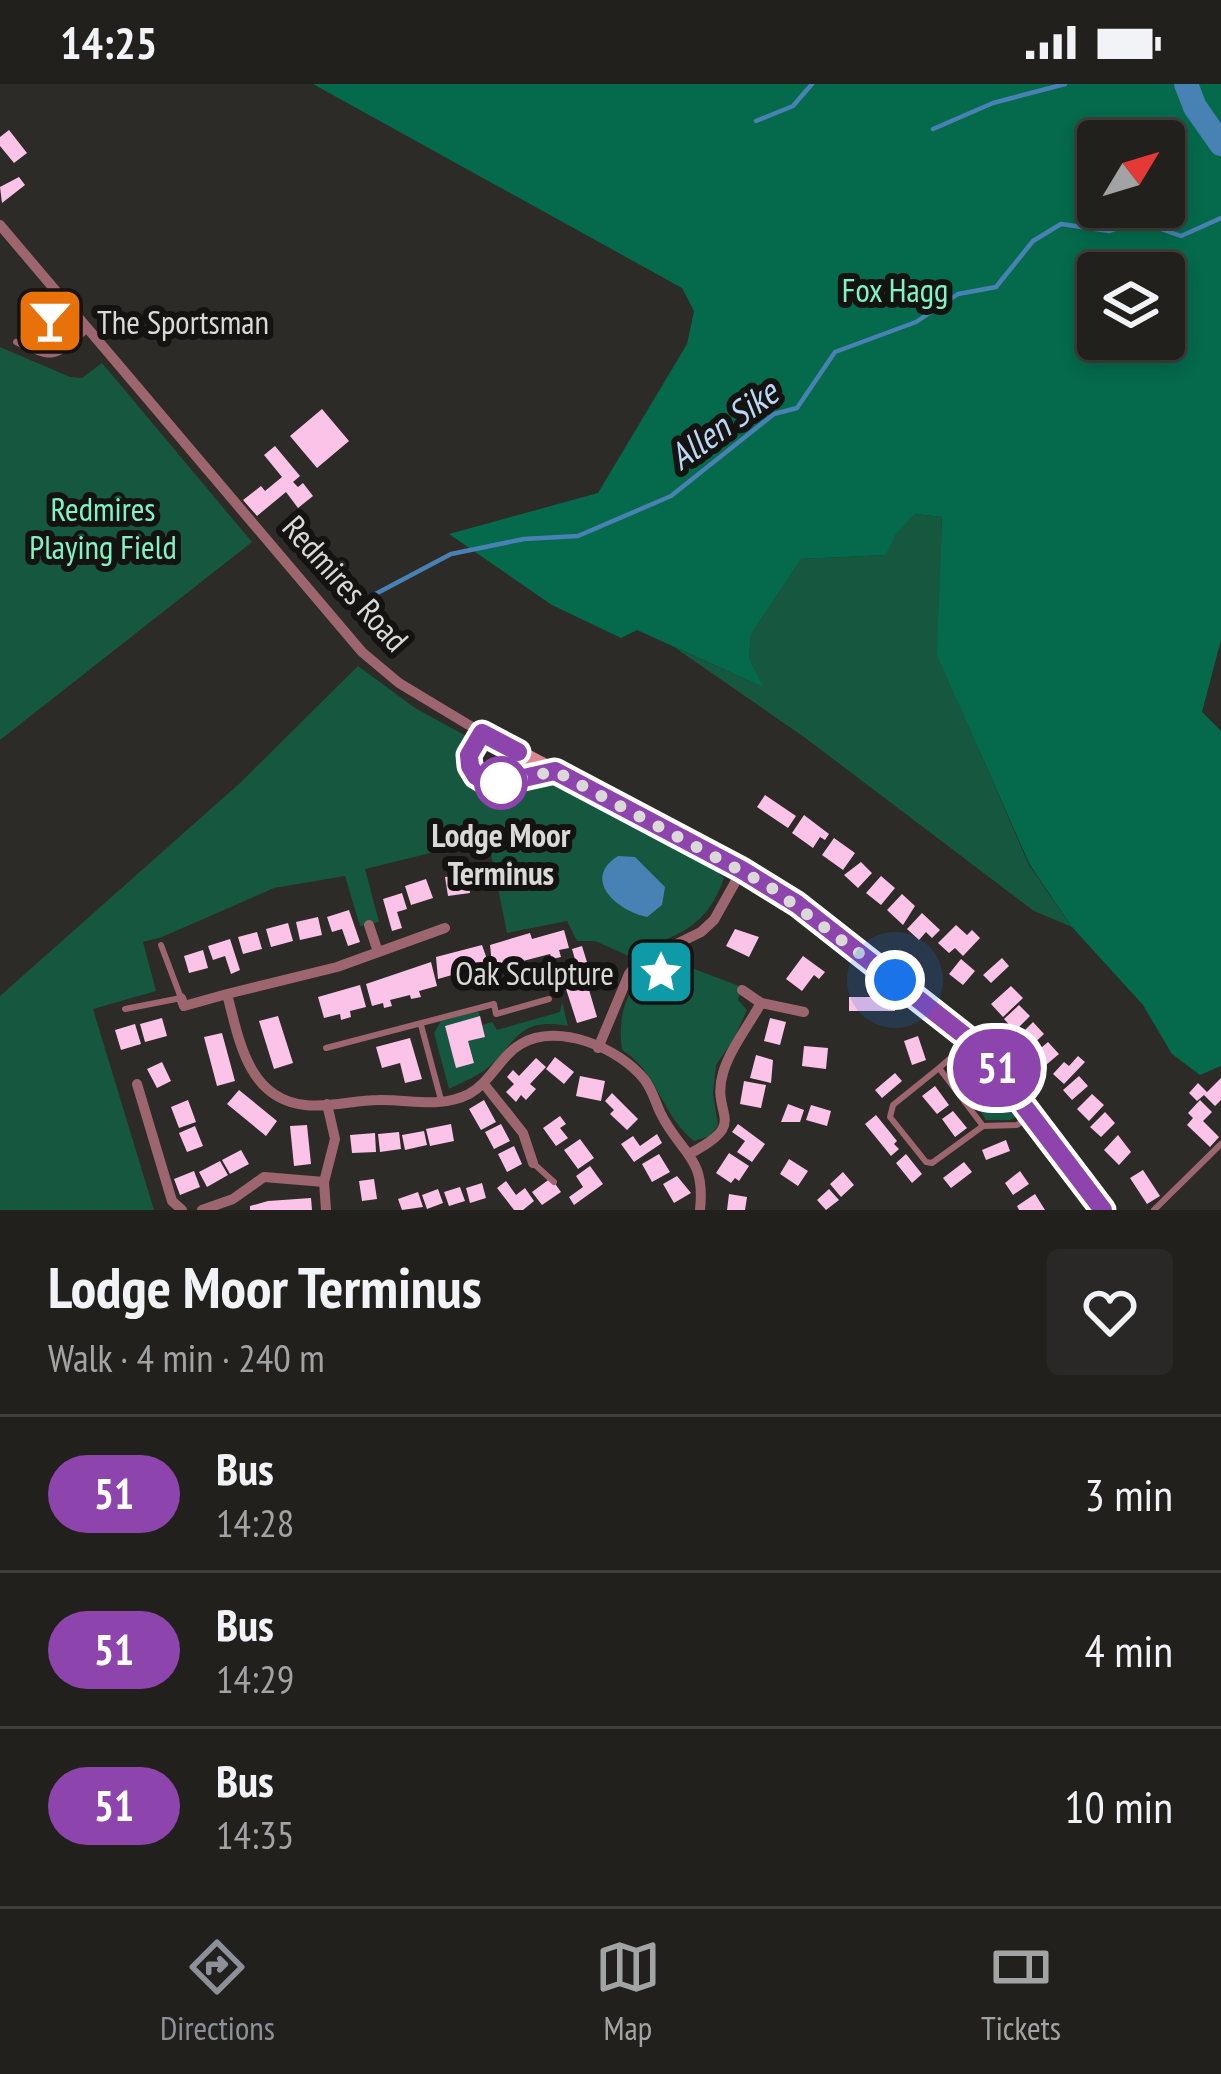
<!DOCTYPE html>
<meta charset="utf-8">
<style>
:root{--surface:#22201d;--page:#2a2826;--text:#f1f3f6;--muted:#a2a3a4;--line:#3f3e3b;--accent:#8c9099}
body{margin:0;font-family:"PT Sans Narrow",sans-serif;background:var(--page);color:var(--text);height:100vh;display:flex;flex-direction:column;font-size:45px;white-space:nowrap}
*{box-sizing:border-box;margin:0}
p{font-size:39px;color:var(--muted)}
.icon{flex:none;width:66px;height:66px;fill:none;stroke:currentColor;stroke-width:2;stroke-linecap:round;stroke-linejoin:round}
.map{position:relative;height:1126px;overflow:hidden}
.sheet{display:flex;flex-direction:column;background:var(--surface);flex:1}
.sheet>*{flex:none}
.badge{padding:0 24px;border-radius:39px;font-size:42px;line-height:78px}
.needle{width:78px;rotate:52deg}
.controls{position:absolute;left:1077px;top:36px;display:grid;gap:24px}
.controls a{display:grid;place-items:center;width:108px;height:108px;border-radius:12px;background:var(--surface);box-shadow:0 6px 18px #0003,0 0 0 3px var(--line);font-size:60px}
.you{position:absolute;width:60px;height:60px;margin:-30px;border:9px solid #fff;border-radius:50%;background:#1a73e8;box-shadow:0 0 0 18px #1a73e833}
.map>.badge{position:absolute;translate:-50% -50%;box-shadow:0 0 0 6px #fff}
.round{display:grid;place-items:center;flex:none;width:126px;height:126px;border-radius:12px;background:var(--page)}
.headline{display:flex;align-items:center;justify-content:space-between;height:204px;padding:0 48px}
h1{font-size:57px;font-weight:800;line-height:90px}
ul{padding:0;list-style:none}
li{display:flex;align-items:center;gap:36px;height:156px;padding:0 48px;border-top:3px solid var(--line)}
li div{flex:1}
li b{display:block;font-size:45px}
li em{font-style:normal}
li .badge{min-width:132px;font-weight:700;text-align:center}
.status{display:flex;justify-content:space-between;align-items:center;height:84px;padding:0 60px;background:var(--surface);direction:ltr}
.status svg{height:33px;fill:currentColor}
.menu{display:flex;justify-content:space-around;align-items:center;height:168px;border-top:3px solid var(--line);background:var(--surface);font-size:33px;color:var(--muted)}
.menu a{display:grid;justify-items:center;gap:6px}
.menu .active{color:var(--accent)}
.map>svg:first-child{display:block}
.green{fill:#16573f}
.forest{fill:#046a4b;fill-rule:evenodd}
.water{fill:#4881b3}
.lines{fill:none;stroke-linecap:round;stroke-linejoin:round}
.stream{stroke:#4881b3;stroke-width:4.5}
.river{stroke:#4881b3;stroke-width:24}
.building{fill:#fbc3e7}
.lane{stroke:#9d666f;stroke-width:6}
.street{stroke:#9d666f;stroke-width:10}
.secondary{stroke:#dd8795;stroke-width:15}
.line-casing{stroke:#fff;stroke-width:27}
.line{stroke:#8e44ad;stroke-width:18}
.walk{stroke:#dbd9d7;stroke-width:12;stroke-dasharray:0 21.6}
.stop-dot{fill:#fff;stroke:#8e44ad;stroke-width:6}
.labels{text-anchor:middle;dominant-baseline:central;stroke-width:12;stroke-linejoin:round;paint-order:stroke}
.park-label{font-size:33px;fill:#80f4c3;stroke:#141312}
.poi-label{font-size:33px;fill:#dbd9d7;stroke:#141312;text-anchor:start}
.street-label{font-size:33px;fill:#dbd9d7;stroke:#141312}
.stop-label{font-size:33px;font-weight:bold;fill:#dbd9d7;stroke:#141312}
.water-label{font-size:36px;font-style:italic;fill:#bad8f5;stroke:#141312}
</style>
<div class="status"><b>14:25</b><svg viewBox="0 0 49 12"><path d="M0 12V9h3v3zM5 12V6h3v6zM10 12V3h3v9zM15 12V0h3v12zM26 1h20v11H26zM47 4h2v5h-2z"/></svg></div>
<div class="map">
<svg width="1221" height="1126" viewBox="0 0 1221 1126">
<rect width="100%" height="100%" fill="#2d2b27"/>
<path class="green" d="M0 263 70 293 82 294 102 279 252 458 0 656Z
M915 430 942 433 938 571 1029 781 1072 843 1034 827 804 653 674 563 761 602 749 574 751 550 801 475 886 471 894 451Z
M358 582 415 624 468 653 460 680 469 698 486 708 556 700 712 783 724 794C705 848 676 849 629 872L595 857H577L567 837 507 849 488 755 365 785 379 838 360 842 345 792 274 804 162 853 143 858 156 907 93 925 154 1126H0V912L240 699Z
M667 869 686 882 742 903 738 916 747 926 734 955 716 981 713 1010 718 1041 710 1052 694 1057C661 1031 658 988 622 966 616 924 632 893 667 869Z
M562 918 568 942C514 932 516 963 485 986 474 994 460 999 449 1005L434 949 441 937 478 927 480 932 445 942 456 983 468 957 485 953 482 941 492 938 497 946 560 928Z
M967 967 1020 1031 1010 1036H986L978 1024 981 1019 962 991 954 996 948 988 949 982Z"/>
<path class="forest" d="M313 0H1221V556L1202 628 1221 647V982L1200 991 1172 970 1143 921 1072 843 1030 781 937 571 942 433 915 430 895 451 886 471 801 475 751 550 749 574 763 603 637 546 621 554 552 521 449 450 598 409 687 260 694 227 682 204ZM1098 57H1164V123H1098ZM1098 189H1164V255H1098Z"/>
<path class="water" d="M618 772 635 773 665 803 662 821 647 833C617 827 581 795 618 772Z"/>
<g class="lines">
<path class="stream" d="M756 37 793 22 812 0
M933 45 993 19 1065 0
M349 524 451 470 524 455 578 452 671 412 774 330 797 324 835 268 916 238 958 210 996 203 1033 157 1061 140 1109 147 1138 137 1181 152 1221 134"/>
<path class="river" d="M1186 0 1195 23 1221 60"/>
</g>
<path class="building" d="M9 46 27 69 14 79 0 62V53Z
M19 93 25 101 2 119 0 103Z
M45 214 65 236 51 248 57 254 47 263 30 247 38 239 29 228Z
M322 325 349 357 317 384 290 352Z
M275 362 300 392 293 398 298 403 303 399 313 412 298 424 286 408 257 432 243 416 261 402 265 407 282 393 264 371Z
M765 711 796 732 788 744 757 723Z
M804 731 829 750 825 756 820 753 813 764 792 749Z
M834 754 855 769 843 786 822 771Z
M861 778 872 789 858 804 844 791Z
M494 784 496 801 475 803 474 786Z
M468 790 470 809 448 812 445 793Z
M881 792 895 804 881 821 866 809Z
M426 795 433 814 411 821 405 802Z
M402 809 407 825 397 828 402 844 392 847 383 815Z
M902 810 915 822 903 841 887 826Z
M349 826 360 858 348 862 342 845 332 848 327 833Z
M922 829 940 846 932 854 926 848 919 856 907 845Z
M318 833 322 851 300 856 296 838Z
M288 839 293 857 271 863 266 845Z
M956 841 967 851 972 846 980 854 963 872 955 864 949 869 938 859Z
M735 845 759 853 749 873 726 862Z
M564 846 569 864 559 866 561 873 552 875 550 870 523 877 525 883 514 886 513 880 496 885 492 880 490 861 530 849 532 855Z
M257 848 262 865 243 870 238 853Z
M230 855 240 886 231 890 225 872 213 876 208 862Z
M482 861 489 881 471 885 472 891 461 894 459 889 438 895 436 873Z
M582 862 591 891 572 897 567 882 576 879 572 865Z
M203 866 208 884 189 889 184 872Z
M803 872 825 888 819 895 814 891 802 907 786 895Z
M1002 874 1009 882 991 899 983 891Z
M961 875 975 887 963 901 949 890Z
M431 878 437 902 419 907 421 913 411 915 410 911 390 916 392 922 384 924 383 919 372 922 366 900Z
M587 899 597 933 577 939 566 905Z
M360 901 366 923 350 927 351 933 341 936 340 930 324 934 318 913Z
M1011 902 1023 914 1003 933 991 920Z
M849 913H881V918H895V927H849Z
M1019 921 1030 932 1015 947 1004 935Z
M278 932 293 979 274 985 259 937Z
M480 932 485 953 468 957 474 979 456 984 445 942Z
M162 934 167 952 145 958 140 940Z
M770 934 786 938 780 961 764 957Z
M1033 938 1044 950 1029 964 1021 950Z
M135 940 141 960 121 966 115 946Z
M222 949 235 997 217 1002 204 953Z
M918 952 926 976 912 981 904 957Z
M410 954 422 995 405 999 400 979 382 984 376 963Z
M1048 958 1059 970 1046 981 1035 969Z
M804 962 828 964 826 985 802 982Z
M756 971 773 976 771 999 750 994Z
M1078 972 1085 978 1064 1000 1053 990 1064 978 1069 982Z
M555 973 574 988 564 1000 546 985Z
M536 974 546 983 530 1000 536 1005 526 1016 521 1011 516 1018 506 1008 514 1000 507 993 513 986 519 992Z
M162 978 171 997 157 1004 147 985Z
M895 989 902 997 882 1014 875 1006Z
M580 992 605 997 601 1017 576 1012Z
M1079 992 1088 1002 1072 1016 1063 1006Z
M1221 994V1016L1215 1022 1204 1011 1197 1017 1189 1009 1198 999 1207 1008Z
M744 997 766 1001 761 1024 740 1020Z
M935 1002 949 1021 937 1030 922 1012Z
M239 1006 277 1037 266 1052 227 1020Z
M612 1009 638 1035 627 1046 610 1030 614 1026 605 1017Z
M1092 1010 1104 1021 1089 1037 1077 1025Z
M188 1016 196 1038 179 1044 171 1023Z
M484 1016 496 1038 481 1046 469 1025Z
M1200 1016 1212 1028 1203 1037 1219 1053 1210 1063 1187 1041 1193 1034 1188 1029Z
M788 1020 804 1026 800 1038H781Z
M811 1021 831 1027 827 1042 806 1036Z
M953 1027 967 1044 955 1053 942 1035Z
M1105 1028 1115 1039 1101 1053 1090 1043Z
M876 1031 897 1057 894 1060 899 1065 891 1072 865 1040Z
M560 1032 566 1040 560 1044 568 1054 556 1062 543 1044Z
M451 1040 454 1057 430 1062 426 1045Z
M501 1040 510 1057 494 1065 485 1048Z
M738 1040 765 1060 752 1078 737 1068 745 1057 732 1048Z
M307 1041 311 1080 294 1082 290 1042Z
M195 1042 203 1062 187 1068 179 1049Z
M424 1047 427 1061 405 1066 402 1051Z
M399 1048 401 1065 380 1068 378 1050Z
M375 1049 376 1068 352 1069 350 1051Z
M657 1050 662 1059 634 1078 621 1060 633 1052 640 1062Z
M1118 1051 1131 1068 1119 1081 1104 1066Z
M580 1055 594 1074 578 1085 564 1066Z
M1006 1056 1010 1067 986 1076 982 1066Z
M514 1062 522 1080 507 1088 498 1070Z
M241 1066 249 1080 230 1090 222 1076Z
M729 1069 749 1082 739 1097 735 1094 731 1099 716 1089Z
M659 1070 670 1088 652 1098 642 1080Z
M906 1070 922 1090 912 1099 896 1079Z
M789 1075 808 1087 798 1102 780 1090Z
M220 1077 228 1091 207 1103 199 1088Z
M964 1078 972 1088 951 1104 943 1094Z
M590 1082 603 1100 574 1121 569 1113 583 1103 576 1092Z
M1143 1086 1160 1112 1147 1120 1130 1094Z
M194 1087 200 1103 180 1111 174 1095Z
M1020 1087 1029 1100 1013 1111 1005 1099Z
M843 1088 854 1101 841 1113 830 1100Z
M677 1092 691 1109 674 1119 663 1100Z
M551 1094 561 1108 542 1121 532 1108Z
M374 1095 377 1115 362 1117 359 1097Z
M506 1097 516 1111 525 1104 534 1117 523 1126H514L497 1104Z
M482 1099 486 1114 470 1119 466 1104Z
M460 1103 465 1117 449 1122 444 1108Z
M438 1105 443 1119 427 1125 422 1111Z
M829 1105 839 1116 826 1126 817 1116Z
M418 1108 423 1123 402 1126 398 1115Z
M729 1110 747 1113 745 1126H727Z
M1035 1110 1045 1126H1019L1017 1122Z
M311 1114 312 1126H250V1122L268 1117Z"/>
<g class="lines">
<path class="lane" d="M16 258C58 279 54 273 88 245
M480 651C444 716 516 697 552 688
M125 925 181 914 161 861
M421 941 441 1016
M968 959 939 984 983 1042 1017 1041 1031 1032
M326 964 494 920 496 930 549 915
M939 984 893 1021 890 1033 926 1078 932 1079 983 1042
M533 1079 554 1098
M1154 1126 1221 1060"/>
<path class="street" d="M0 141 362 568 399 599 482 649
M369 841 378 868
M445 844 337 883 227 910C239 956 248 1015 305 1021 329 1024 355 1016 378 1016 410 1015 439 1025 469 1010 491 998 500 972 521 960 558 938 619 964 644 995 652 1005 655 1017 660 1028 680 1070 706 1071 700 1126
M742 906 761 919 804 928
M181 914 184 922 227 910
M598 964 629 890 638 879 701 848 714 836 742 786
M137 1000 172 1117 182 1126
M484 1000 523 1049 533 1079
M691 1069C751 1037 710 1033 723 989 730 965 749 941 761 919
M202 1126 233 1115 264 1093 324 1098
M326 1126 324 1098 335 1055 327 1020"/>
<path class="secondary" d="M482 649 742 786 797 820 979 963 1103 1126"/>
</g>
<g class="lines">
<defs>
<path id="line" d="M518 668 482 649 469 671 470 682 476 692 486 698 497 700 555 687 742 786 797 820 979 963 1103 1126"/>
</defs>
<use href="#line" class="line-casing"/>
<use href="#line" class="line"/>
<path class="walk" d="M501 699 555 687 769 802 895 896"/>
</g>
<defs>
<symbol id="bar-square" viewBox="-11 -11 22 22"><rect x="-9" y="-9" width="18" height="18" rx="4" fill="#e8710a" stroke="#141312"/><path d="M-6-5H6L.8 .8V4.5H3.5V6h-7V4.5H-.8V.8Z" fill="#fff"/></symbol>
<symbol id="sight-square" viewBox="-11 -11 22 22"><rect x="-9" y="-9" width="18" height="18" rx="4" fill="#0f9aa8" stroke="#141312"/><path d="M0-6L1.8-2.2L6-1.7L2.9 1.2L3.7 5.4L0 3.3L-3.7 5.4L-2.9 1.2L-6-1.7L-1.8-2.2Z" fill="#fff"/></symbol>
</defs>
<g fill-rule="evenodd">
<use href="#bar-square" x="12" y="199" width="76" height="76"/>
<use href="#sight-square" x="623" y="850" width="76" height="76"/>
</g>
<circle class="stop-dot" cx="501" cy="699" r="24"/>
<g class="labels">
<g class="park-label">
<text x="895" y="205">Fox Hagg</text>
<text x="103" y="424">Redmires<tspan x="103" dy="38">Playing Field</tspan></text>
</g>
<g class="poi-label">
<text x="97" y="237">The Sportsman</text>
<text x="614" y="888" text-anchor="end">Oak Sculpture</text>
</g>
<g class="street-label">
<text transform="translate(346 499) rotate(48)">Redmires Road</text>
</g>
<g class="stop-label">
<text x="501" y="750">Lodge Moor<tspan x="501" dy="38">Terminus</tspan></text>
</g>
<g class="water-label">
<text transform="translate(723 340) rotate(-36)">Allen Sike</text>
</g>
</g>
</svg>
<div class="controls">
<a><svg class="needle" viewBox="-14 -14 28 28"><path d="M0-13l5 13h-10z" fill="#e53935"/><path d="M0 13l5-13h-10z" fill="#a2a3a4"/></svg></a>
<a><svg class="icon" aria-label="layers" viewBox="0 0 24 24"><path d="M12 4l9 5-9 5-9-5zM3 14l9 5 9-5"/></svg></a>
</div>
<div class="you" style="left:895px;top:896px"></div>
<b class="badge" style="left:997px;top:984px;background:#8e44ad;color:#fff">51</b>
</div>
<section class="sheet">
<div class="headline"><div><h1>Lodge Moor Terminus</h1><p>Walk · 4 min · 240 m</p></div><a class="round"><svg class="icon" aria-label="heart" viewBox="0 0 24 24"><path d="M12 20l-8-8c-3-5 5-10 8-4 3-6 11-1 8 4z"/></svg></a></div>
<ul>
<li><span class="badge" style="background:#8e44ad;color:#fff">51</span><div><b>Bus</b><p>14:28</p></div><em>3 min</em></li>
<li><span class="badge" style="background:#8e44ad;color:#fff">51</span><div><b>Bus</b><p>14:29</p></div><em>4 min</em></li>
<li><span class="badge" style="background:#8e44ad;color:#fff">51</span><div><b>Bus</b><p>14:35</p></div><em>10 min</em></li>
</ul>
</section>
<nav class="menu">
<a class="active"><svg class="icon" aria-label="directions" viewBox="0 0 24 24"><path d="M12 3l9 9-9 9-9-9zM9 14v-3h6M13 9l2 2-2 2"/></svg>Directions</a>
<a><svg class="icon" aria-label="map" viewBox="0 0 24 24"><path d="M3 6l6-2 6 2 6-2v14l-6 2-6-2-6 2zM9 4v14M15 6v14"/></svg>Map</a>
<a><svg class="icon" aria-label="tickets" viewBox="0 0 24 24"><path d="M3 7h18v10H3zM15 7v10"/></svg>Tickets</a>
</nav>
